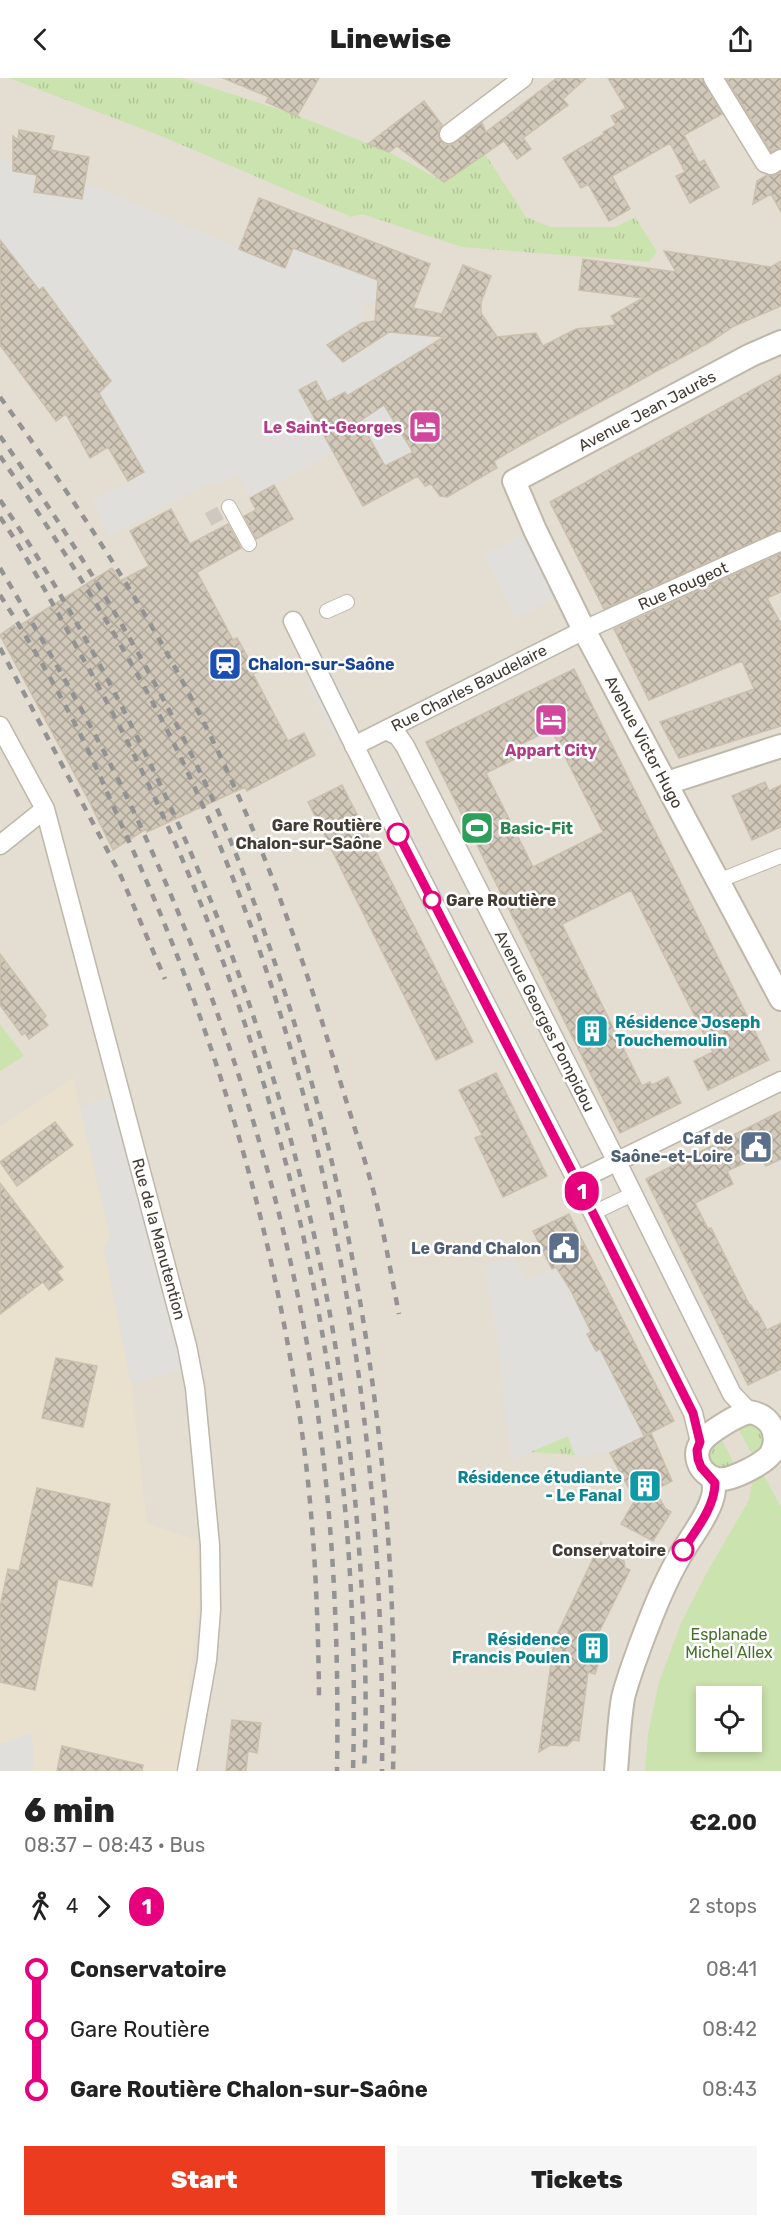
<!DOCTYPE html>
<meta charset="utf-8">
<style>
:root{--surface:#fff;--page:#f6f6f6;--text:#222;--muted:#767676;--accent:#ec3c1f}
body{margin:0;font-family:Rubik,sans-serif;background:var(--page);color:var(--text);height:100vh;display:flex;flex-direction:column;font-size:22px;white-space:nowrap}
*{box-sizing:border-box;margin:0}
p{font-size:20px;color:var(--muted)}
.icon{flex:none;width:33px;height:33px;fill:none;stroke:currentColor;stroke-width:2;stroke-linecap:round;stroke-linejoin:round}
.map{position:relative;height:1693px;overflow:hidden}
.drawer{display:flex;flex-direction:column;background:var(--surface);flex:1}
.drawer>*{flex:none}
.badge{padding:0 12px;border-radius:20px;font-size:21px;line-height:39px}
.tools{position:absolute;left:696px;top:1608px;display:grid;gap:12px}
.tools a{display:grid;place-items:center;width:66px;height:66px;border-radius:0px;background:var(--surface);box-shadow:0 3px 9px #0003;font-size:30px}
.map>.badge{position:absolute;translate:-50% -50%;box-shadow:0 0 0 3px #fff}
.legs{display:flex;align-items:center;gap:9px;height:66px;padding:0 24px;font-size:20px}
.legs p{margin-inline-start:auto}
.summary{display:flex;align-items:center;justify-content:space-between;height:102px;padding:0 24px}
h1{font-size:33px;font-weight:800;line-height:45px}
.action{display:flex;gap:12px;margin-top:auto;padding:12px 24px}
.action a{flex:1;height:69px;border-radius:0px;background:var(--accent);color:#fff;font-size:24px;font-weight:800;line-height:69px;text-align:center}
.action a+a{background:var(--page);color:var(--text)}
ul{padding:0 24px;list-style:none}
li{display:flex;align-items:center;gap:21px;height:60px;font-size:22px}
li i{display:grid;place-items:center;width:9px;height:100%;margin:0 8px;background:currentColor}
li i::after{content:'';width:15px;height:15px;margin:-8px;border:4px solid;border-radius:50%;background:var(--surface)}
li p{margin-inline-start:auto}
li:first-child i{background:linear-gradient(#0000 50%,currentColor 0)}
li:last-child i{background:linear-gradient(currentColor 50%,#0000 0)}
header{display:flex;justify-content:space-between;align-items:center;height:78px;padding:0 24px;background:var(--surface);font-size:27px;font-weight:800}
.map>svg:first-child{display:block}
.residential{fill:#e4ded2;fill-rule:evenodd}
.education{fill:#e9e1ce}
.grass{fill:url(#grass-tufts)}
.park{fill:#cbe3ae;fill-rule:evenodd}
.parking{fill:#e1dfdb}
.building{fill:url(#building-cross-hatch);stroke:#cbbfad;stroke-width:1.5;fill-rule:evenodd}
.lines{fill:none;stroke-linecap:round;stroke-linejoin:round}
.pedestrian-tunnel{stroke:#cdc9c0;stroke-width:14;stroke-dasharray:14 7;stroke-linecap:butt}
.pedestrian-casing{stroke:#beb7aa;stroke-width:16}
.minor-casing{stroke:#beb7aa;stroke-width:21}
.tertiary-casing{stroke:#beb7aa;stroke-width:26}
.pedestrian{stroke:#fff;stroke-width:14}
.minor{stroke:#fff;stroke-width:18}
.tertiary{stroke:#fff;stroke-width:22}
.rail{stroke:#939393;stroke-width:4.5;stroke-dasharray:8 8;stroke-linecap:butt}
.line-1-casing{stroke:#fff;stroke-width:14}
.line-1{stroke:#e6007e;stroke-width:9}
.stop-1-dot{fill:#fff;stroke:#e6007e;stroke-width:3}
.labels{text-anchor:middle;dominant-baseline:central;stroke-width:5;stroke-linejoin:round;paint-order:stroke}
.street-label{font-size:16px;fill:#423c34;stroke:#fff}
.hotel-label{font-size:16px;font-weight:bold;fill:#b23c85;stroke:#fff;text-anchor:end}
.transit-label{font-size:16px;font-weight:bold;fill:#164399;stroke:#fff;text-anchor:start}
.stop-label{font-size:16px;font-weight:bold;fill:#423c34;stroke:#fff;text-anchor:end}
.leisure-label{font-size:16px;font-weight:bold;fill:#27864d;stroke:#fff;text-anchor:start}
.culture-label{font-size:16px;font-weight:bold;fill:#0d838f;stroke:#fff;text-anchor:end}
.service-label{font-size:16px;font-weight:bold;fill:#4e5e75;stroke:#fff;text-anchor:end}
.park-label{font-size:16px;fill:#466f2c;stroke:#fff}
</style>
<header><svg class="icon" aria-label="back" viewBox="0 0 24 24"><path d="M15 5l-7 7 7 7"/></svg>Linewise<svg class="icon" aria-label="share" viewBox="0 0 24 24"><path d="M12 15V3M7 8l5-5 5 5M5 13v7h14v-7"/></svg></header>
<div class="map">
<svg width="781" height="1693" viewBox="0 0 781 1693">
<defs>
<pattern id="grass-tufts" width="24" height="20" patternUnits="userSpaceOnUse" patternTransform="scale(1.5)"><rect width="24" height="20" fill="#cbe3ae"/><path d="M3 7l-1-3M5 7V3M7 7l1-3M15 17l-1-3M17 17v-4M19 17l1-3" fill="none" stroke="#b0c496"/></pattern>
<pattern id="building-cross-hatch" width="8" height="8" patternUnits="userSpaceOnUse" patternTransform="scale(1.5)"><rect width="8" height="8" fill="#d1c8b9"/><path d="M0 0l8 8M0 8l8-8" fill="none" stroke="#aba497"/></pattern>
</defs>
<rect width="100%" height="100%" fill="#f0ece3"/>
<path class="residential" d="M0 0H781V1693H0ZM706 1618H752V1664H706Z"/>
<path class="education" d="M73 1000 110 1159 104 1170 131 1305 147 1446 197 1462 199 1527 178 1693H0V1049Z"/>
<path class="grass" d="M9 0H182L296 37 389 74 444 104 485 76 526 139 550 149H615L635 139 657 174 649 184 462 169 362 136 351 139 161 58Z
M746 1343 764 1351 766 1369 754 1379 736 1347Z
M719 1357 736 1389 726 1393 712 1389 706 1373Z
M568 1358 575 1377 530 1374Z"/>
<path class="park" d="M0 946 24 978 0 993Z
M762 1394 781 1429V1693H645L648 1656 659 1604 682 1543 705 1498 749 1422 752 1405ZM706 1618H752V1664H706Z"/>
<path class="parking" d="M0 81 13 86V93L37 97 35 114 81 121 84 107 102 111 285 190 293 170 380 202 376 226 362 223V245L327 267 343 284 389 254 432 258 427 270 384 327 418 382 412 388 418 398 399 408 388 387 385 388 345 315 327 324 316 303 299 312 333 374 250 420 237 397 216 407 212 403 109 458 92 421 125 407 144 394 99 315 111 303 43 210 39 212 0 162Z
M781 247V254L547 380 543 375 685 296Z
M523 456 555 520 516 540 484 476Z
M312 554 357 643 350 647 305 557Z
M311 599 341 660 335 663 305 602Z
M378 687 476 879 472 881 374 689Z
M485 897 578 1079 573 1081 480 899Z
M121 1016 182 1292 131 1305 104 1170 110 1159 80 1029Z
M643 1115 725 1272 718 1275 639 1118Z
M609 1144 699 1321 694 1324 604 1147Z
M512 1177 527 1202 557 1189 591 1254 596 1273 600 1271 645 1358 610 1375 588 1377H575L568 1358 511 1382 496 1249 485 1190Z
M30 1655 35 1672 32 1693H0V1666Z"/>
<path class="building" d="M223 0H319L297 38 266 24 269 19Z
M557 0H586L563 21 568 27 523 60 531 71 517 81 504 63 444 104 397 68 389 74 368 66 424 23 442 47 438 52 440 62 445 67H451L482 45 486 54Z
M608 0H702L722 36 684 57 699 85 704 82 719 109 690 125 676 98 685 94 670 65 612 98 630 131 609 143 588 106 581 110 563 80 604 56 603 54 616 47 611 38 626 30Z
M726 0H781V70L771 74Z
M19 52 54 58 51 72 89 79 82 121 34 114 37 97 13 93V58L18 62Z
M781 94V134L771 116 753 126 757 103 767 97 773 98Z
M259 120 430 186 413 230 442 236 463 187 491 198 481 224V235L497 259 536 255 543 268 576 251 616 247 611 238 643 220 579 212 583 181 676 194 664 173 771 189 781 183V228L734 248 710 264 514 371 494 383 497 390 447 419 440 418 431 406 425 408 418 398 363 428 299 312 316 303 327 324 345 314 347 318 444 259 389 254 343 284 327 267 362 245 375 243 378 202 293 170 285 190 239 171ZM384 327 413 374 385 388 360 343Z
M0 162 39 212 43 209 111 303 99 315 144 394 128 403 108 369 90 380 66 336 56 343 0 267Z
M781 296V452L604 531 550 424Z
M274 407 293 441 256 461 244 438 256 432 250 420Z
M171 431 190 466 228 446 241 470 197 494 233 562 237 560 256 594 253 596 288 663 304 655 315 677 247 713 245 709 147 754 146 751 113 772 89 723 0 557 14 547 16 550 112 490 120 503 149 488 130 453Z
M781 475V514L767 520 781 546V648L679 680 660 644 754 611 742 583 649 622 614 551Z
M574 591 769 982 708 1012 694 983 713 974 631 812 562 846 642 1008 650 1004 652 1007 668 999 681 1025 620 1055 426 664ZM551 651 603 754 533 789 486 695 521 678 516 669Z
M765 704 769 713 781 707V749L752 762 732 718Z
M342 707 473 964 436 982 308 724Z
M0 876 46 938 43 941 48 947 29 961 25 955 22 957 0 927Z
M496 995 547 1098 503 1119 475 1060 482 1057 459 1012Z
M781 1033V1081L766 1088 760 1078 727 1093 733 1106 695 1125 708 1151 711 1150 750 1228 751 1227 755 1234 757 1233 767 1252 781 1245V1291L748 1307 646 1101Z
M55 1044 73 1067 17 1108 0 1084Z
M0 1105 63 1189 57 1194 63 1202 49 1212 43 1204 0 1236Z
M569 1136 674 1343 644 1358 600 1271 596 1273 587 1256 591 1254 570 1211 556 1189 552 1191 533 1153Z
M56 1280 97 1288 83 1349 42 1340Z
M651 1355 672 1403 655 1412 665 1430 671 1434 653 1463 621 1446 635 1422 610 1375Z
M37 1410 110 1426 92 1508 58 1501 35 1612 0 1604V1529L8 1491 19 1493Z
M601 1464 607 1475 624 1483 625 1490 630 1492 597 1558 606 1561 595 1596 588 1594 579 1663 573 1662 567 1668 550 1667 539 1674 554 1563Z
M232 1642 261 1645 257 1675 248 1673 246 1693H226Z
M62 1668 143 1687 142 1693H57Z"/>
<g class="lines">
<path class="pedestrian-tunnel" d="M211 432 218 445"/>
<defs>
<path id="pedestrian" d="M229 429 249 466
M327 533 347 524
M718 803 781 778
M593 1135 633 1116"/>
<path id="minor" d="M713 0 765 85 771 87 781 81
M449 56 523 0
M293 543 391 742 577 1103 693 1335 700 1364
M0 648 45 731 187 1268 195 1310 210 1467 211 1532 207 1582 187 1693
M386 652 398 658 405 668 617 1084 732 1316 749 1334
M354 668 584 552 781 463
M0 767 45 731
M577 1103 781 1003"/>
<path id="tertiary" d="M781 264 751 277 514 403 535 452 584 552 781 921
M667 705 781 668
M749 1334C770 1337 781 1356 771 1376 763 1386 731 1403 718 1401 711 1400 704 1395 700 1388 690 1367 708 1356 724 1346 732 1341 739 1337 749 1334Z
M616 1693C618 1669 619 1644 623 1620 627 1603 634 1585 640 1568 652 1536 664 1505 681 1476 691 1458 724 1419 711 1399"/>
</defs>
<use href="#pedestrian" class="pedestrian-casing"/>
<use href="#minor" class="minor-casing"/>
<use href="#tertiary" class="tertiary-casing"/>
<use href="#pedestrian" class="pedestrian"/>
<use href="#minor" class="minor"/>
<use href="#tertiary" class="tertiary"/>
<path class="rail" d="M0 319C76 424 146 529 204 645 259 754 300 869 335 986 349 1034 366 1082 378 1131 386 1166 392 1201 399 1236
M0 358C83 476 159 601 218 733 242 787 261 844 280 900 364 1154 400 1426 393 1693
M0 378C65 473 130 575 180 678 330 992 386 1347 382 1693
M0 422C46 489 86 559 123 631 257 891 336 1165 358 1457 364 1535 368 1614 364 1693
M0 439C30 483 55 530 81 577 274 918 364 1301 353 1693
M0 490C42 561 84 633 121 707 215 901 290 1123 318 1337 334 1455 339 1574 337 1693
M0 517C27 559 53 603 76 648 95 684 110 722 127 759 209 939 267 1126 297 1321 313 1419 318 1519 319 1618
M0 570 120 796 165 901"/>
</g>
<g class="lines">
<defs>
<path id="line-1" d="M398 756 577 1103 693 1335 700 1364 697 1372 698 1381 701 1389 715 1405C715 1429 695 1453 683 1472"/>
</defs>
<use href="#line-1" class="line-1-casing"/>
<use href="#line-1" class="line-1"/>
</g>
<defs>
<symbol id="hotel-square" viewBox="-11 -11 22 22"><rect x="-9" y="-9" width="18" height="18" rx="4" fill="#d1479c" stroke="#fff"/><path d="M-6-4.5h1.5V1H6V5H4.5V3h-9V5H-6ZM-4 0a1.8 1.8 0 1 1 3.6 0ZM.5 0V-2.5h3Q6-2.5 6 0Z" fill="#fff"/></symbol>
<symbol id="station-square" viewBox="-11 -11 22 22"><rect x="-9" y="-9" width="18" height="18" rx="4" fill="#1a4fb4" stroke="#fff"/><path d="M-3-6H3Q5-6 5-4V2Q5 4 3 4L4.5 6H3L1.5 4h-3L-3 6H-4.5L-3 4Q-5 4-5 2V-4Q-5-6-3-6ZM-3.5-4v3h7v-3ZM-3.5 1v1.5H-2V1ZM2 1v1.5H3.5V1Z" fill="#fff"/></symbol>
<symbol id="stadium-square" viewBox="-11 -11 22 22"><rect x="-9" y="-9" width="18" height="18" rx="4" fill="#2e9e5b" stroke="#fff"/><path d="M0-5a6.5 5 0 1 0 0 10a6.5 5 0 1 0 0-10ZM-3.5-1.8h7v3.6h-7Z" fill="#fff"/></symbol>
<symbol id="building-square" viewBox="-11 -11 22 22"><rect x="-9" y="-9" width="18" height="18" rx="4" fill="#0f9aa8" stroke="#fff"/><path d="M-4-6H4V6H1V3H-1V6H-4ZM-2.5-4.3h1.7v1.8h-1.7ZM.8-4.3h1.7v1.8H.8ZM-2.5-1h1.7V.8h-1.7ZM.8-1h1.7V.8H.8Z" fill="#fff"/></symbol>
<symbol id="civic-square" viewBox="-11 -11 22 22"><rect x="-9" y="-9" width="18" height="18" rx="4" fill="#5c6f8a" stroke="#fff"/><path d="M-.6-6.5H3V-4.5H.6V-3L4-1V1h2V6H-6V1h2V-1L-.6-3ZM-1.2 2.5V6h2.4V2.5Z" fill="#fff"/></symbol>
</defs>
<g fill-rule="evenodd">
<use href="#hotel-square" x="406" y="330" width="38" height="38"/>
<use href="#station-square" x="206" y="567" width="38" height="38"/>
<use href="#hotel-square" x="532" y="623" width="38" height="38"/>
<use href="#stadium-square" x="458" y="731" width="38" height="38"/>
<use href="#building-square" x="573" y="934" width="38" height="38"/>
<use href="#civic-square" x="737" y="1050" width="38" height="38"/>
<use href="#civic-square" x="545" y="1151" width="38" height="38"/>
<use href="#building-square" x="626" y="1389" width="38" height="38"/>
<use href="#building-square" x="574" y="1551" width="38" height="38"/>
</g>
<g class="stop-1-dot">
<circle cx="398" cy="756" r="10"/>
<circle cx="432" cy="822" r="8"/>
<circle cx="683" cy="1472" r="10"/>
</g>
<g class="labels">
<g class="street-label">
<text transform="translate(647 333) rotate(-28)">Avenue Jean Jaurès</text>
<text transform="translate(683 508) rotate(-24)">Rue Rougeot</text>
<text transform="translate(469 610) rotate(-27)">Rue Charles Baudelaire</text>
<text transform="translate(644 664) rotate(62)">Avenue Victor Hugo</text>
<text transform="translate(545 943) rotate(63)">Avenue Georges Pompidou</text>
<text transform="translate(159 1161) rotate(75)">Rue de la Manutention</text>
</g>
<g class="hotel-label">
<text x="402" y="349">Le Saint-Georges</text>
<text x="551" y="672" text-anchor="middle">Appart City</text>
</g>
<g class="transit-label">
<text x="248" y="586">Chalon-sur-Saône</text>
</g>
<g class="stop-label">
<text x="382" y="747">Gare Routière<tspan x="382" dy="18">Chalon-sur-Saône</tspan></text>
<text x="446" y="822" text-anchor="start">Gare Routière</text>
<text x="666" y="1472">Conservatoire</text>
</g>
<g class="leisure-label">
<text x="500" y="750">Basic-Fit</text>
</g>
<g class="culture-label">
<text x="615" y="944" text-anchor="start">Résidence Joseph<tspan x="615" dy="18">Touchemoulin</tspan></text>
<text x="622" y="1399">Résidence étudiante<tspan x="622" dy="18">- Le Fanal</tspan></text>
<text x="570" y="1561">Résidence<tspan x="570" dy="18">Francis Poulen</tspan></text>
</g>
<g class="service-label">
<text x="733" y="1060">Caf de<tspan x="733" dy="18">Saône-et-Loire</tspan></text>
<text x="541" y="1170">Le Grand Chalon</text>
</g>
<g class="park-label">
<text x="729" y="1556">Esplanade<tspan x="729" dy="18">Michel Allex</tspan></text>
</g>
</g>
</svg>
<div class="tools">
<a><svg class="icon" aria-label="locate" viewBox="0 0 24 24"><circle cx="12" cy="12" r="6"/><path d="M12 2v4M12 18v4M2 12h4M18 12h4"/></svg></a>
</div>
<b class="badge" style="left:582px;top:1113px;background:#e6007e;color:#fff">1</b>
</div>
<section class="drawer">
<div class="summary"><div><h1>6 min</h1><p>08:37 – 08:43 · Bus</p></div><b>€2.00</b></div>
<div class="legs"><svg class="icon" aria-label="walk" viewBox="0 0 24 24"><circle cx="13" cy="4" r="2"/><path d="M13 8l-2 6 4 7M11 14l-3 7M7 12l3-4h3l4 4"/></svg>4<svg class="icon" aria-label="forward" viewBox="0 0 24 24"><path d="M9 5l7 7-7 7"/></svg><b class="badge" style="background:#e6007e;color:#fff">1</b><p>2 stops</p></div>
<ul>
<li><i style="color:#e6007e"></i><b>Conservatoire</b><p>08:41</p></li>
<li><i style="color:#e6007e"></i><span>Gare Routière</span><p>08:42</p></li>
<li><i style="color:#e6007e"></i><b>Gare Routière Chalon-sur-Saône</b><p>08:43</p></li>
</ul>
<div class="action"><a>Start</a><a>Tickets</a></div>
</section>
